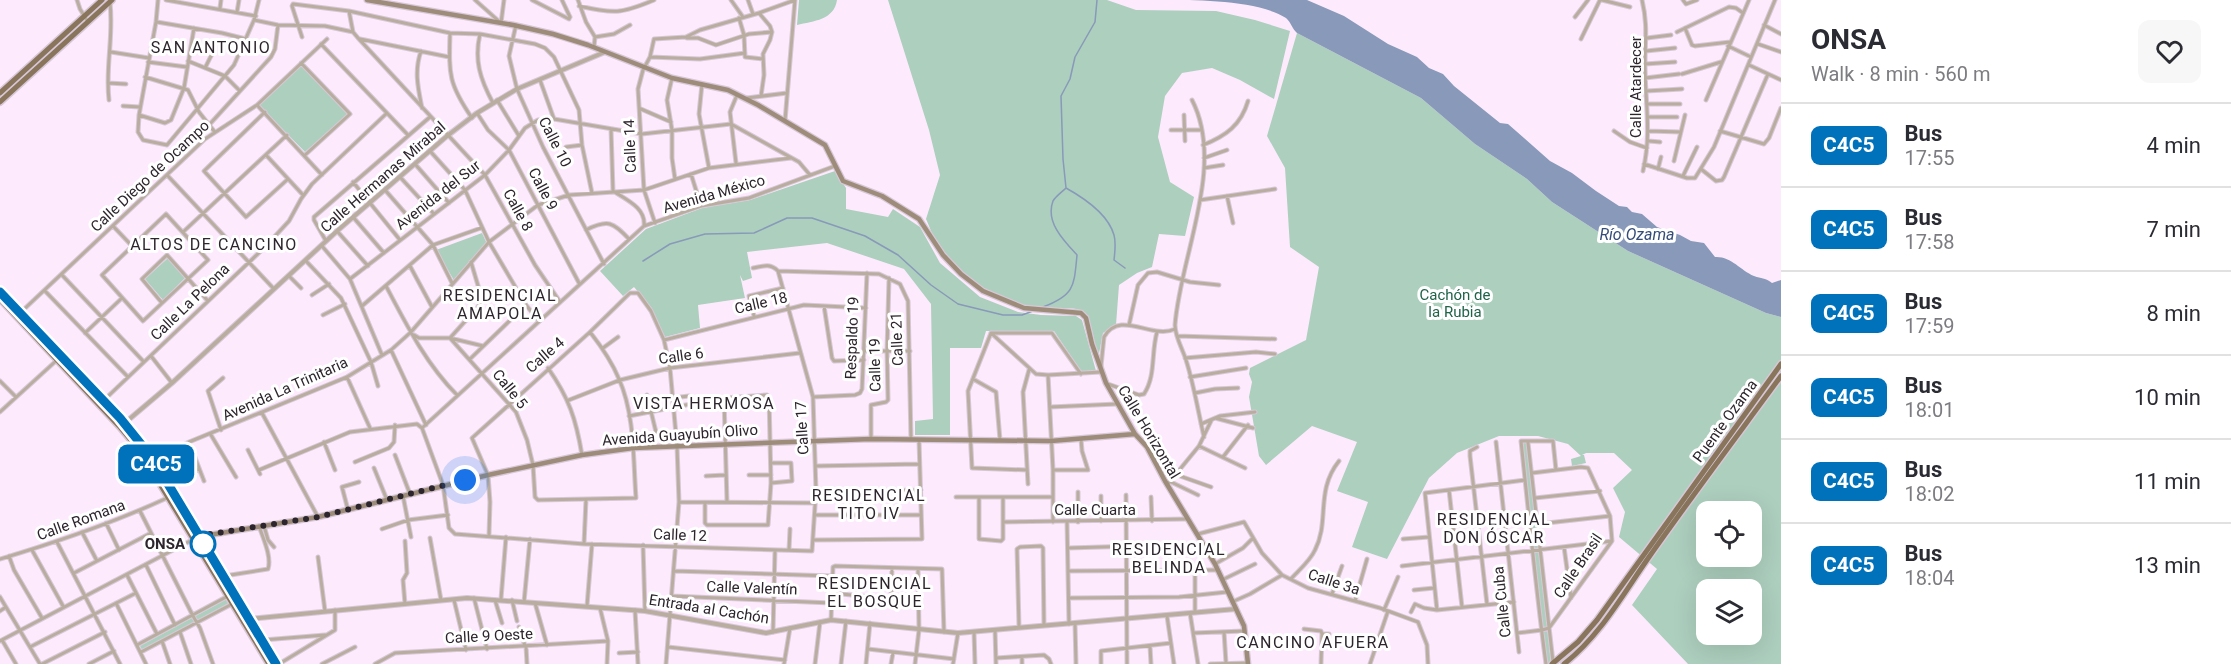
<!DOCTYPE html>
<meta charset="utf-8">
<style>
:root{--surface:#fff;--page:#f7f7f7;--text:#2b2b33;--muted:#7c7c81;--line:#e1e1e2}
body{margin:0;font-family:Roboto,sans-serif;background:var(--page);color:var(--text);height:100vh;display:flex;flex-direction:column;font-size:22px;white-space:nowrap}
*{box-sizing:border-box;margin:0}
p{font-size:20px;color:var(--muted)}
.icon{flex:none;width:33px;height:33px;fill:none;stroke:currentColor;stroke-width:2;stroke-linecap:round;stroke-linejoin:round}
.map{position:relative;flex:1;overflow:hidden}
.details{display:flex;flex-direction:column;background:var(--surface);width:450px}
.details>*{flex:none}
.badge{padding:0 12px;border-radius:9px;font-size:21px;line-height:39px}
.tools{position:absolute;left:1696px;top:501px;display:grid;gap:12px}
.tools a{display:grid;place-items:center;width:66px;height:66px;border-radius:12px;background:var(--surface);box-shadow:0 6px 24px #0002;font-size:30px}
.you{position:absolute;width:30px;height:30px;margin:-15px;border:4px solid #fff;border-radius:50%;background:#1a73e8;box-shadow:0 0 0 9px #1a73e833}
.map>.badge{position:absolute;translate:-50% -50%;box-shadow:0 0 0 3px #fff}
.round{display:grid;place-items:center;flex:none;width:63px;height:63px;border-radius:12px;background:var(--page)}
.headline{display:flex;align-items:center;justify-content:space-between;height:102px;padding:0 30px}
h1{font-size:28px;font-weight:700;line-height:45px}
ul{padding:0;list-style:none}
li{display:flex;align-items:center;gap:18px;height:84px;padding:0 30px;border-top:2px solid var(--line)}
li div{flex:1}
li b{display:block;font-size:22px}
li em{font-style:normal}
li .badge{min-width:66px;font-weight:700;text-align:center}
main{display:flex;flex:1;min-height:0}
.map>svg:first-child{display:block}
.green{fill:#adcfbe;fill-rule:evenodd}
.water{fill:#8899b9}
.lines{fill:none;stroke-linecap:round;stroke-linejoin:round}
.stream{stroke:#8899b9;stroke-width:1.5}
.minor-casing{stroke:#d7c7d7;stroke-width:5}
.tertiary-casing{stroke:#d7c7d7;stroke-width:6}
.secondary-casing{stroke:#d7c7d7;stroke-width:7}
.primary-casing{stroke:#d7c7d7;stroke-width:8}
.minor{stroke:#b9ada0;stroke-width:3}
.tertiary{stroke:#b9ada0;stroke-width:4}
.secondary{stroke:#9d8c79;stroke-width:4.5}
.primary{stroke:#89745c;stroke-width:5}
.line-casing{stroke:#fff;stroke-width:14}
.line{stroke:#0072bc;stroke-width:9}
.walk{stroke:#2c252c;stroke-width:6;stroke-dasharray:0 10.8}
.stop-dot{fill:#fff;stroke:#0072bc;stroke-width:3}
.labels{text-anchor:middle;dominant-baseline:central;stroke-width:6;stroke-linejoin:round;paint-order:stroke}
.street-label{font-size:15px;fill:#2c252c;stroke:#fff}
.park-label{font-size:15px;fill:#1f6349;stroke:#fff}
.stop-label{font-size:15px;font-weight:bold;fill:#2c252c;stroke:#fff;text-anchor:end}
.neighbourhood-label{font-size:16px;letter-spacing:1.5px;fill:#2c252c;stroke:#fff}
.water-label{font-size:16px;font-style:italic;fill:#354c79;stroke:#fff}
</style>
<main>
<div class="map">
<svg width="1781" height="664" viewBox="0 0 1781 664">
<rect width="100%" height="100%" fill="#fdebfd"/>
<path class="green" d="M799 0H837C834 20 814 21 797 25Z
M888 0H1107L1136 10 1216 11 1255 20 1290 31 1274 99 1240 80 1212 68 1182 73 1165 96 1158 137 1170 182 1194 197 1185 236 1159 234 1152 267 1137 273 1119 285 1116 325 1103 333 1098 359C1096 350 1091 316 1084 312 1074 305 1054 310 1043 310 1009 308 961 280 942 252 935 242 931 230 926 219L940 175 929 130Z
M1297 33 1421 98 1475 144 1527 179 1552 202 1628 251 1766 313 1781 317V664H1688L1632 605 1657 569 1619 537 1625 512 1613 488 1632 470 1614 453H1586L1582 455H1584L1586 463 1572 466 1571 459 1581 456 1568 444 1538 436H1499L1457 453 1429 478 1387 559 1352 547 1368 502 1337 491 1357 442 1312 426 1266 465 1259 456 1249 397 1252 382 1249 374 1250 368 1306 340 1319 267 1290 247 1285 168 1267 136ZM1707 512H1752V556H1707ZM1707 590H1752V634H1707Z
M301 64 348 114 305 152 259 105Z
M835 171 846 188V209L888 217 893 209 920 227 940 263 980 297 1018 312 1041 315 1076 316 1082 320 1096 371H1081L1054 331H986L981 348H950V435H915V421L933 419 931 304 904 269 827 243 747 252 752 278 743 281 740 275 745 298 698 305 700 328 665 337 651 307 634 287 623 296 600 271 646 229 702 208 750 200Z
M482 233 488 246 455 282 436 250Z
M168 258 185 278 163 300 145 279Z
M1521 442 1528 443 1551 664H1546Z
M227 599 229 603 142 650 140 646Z"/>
<path class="water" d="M1163 0H1307L1344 16 1388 44 1417 57 1429 68 1443 74 1454 86 1500 123 1508 124 1550 161 1572 173 1596 191 1619 206 1627 207 1632 212 1642 214 1657 227 1680 235 1691 241 1704 243 1715 257C1731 256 1740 270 1754 276 1762 279 1764 277 1772 283L1781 280V317L1766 313 1628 251 1552 202 1527 179 1475 144 1421 98 1297 33C1292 29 1291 22 1286 18 1257 0 1199 0 1163 0Z"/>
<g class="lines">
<path class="stream" d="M1066 188C1084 198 1108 214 1114 235 1116 242 1115 252 1114 260L1125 268
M643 261 670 244 705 234 754 233 787 218H812L865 236 898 255 931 285 958 304 1003 315H1022L1033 311
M1043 307C1075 295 1074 286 1077 255 1064 241 1045 222 1053 201 1056 196 1062 192 1066 188L1063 159 1061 96 1070 79 1075 57 1095 22 1097 0"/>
<defs>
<path id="minor" d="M77 0 80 9 88 22
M158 0 156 22 139 115 138 132 143 140 167 145 234 65 254 20 259 0
M166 0 256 16
M475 0 501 23
M532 0 569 19 570 17
M562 0 570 17
M578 0 586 22 595 37 594 47
M731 0 743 17
M748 0 753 14
M1602 0 1630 7
M1642 0C1648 25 1645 40 1645 64 1645 103 1652 132 1643 171
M1683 0 1686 4 1697 0
M579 6C614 14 621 14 654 0
M220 8 221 0
M349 11 353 32 358 38 485 175 535 265 560 302
M237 12 239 0
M759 13 770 26 772 32 770 40 763 54 764 75 761 96
M1575 17 1588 0
M739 18 744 35 745 57 763 59
M254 20 278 25 325 26 353 32
M157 22 222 33 246 39
M501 23 504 0
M516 25 509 56 517 89 543 147 604 264
M1764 25 1781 34
M1685 28 1692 45 1695 46 1730 42
M1677 32 1729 7 1736 8 1743 13
M450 33C449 74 448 83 472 118
M480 34C474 60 480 79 493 103
M302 37 292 6 293 4 349 11 450 33 480 34 535 44 545 48 554 57 579 110 582 145 592 193
M595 37 614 34 630 25
M687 38H698L716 45 749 34 772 32
M1647 38 1671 35
M360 39 449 57
M1581 39 1600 0
M321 44 408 135
M1758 44 1781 52
M1728 46 1751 57
M421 51C414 71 418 88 422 108
M1646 51 1675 48
M111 52 149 58
M650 57 700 59 745 53
M188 61 225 76 240 91
M148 62 187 67
M301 63 350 114 305 155
M1645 64 1675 62
M1749 65 1781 80
M205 68 213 52
M1682 74 1721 62
M145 77 188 90 199 112 214 131
M672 78 667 100 672 130V158L675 179
M1645 78 1679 74
M540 80 554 119
M108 83 126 84
M702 84 699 114 709 168
M1646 91 1682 89
M747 98 787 93
M109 100C105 68 114 36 110 3
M497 100 519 136
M1192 100C1226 166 1180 256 1175 325 1175 337 1183 350 1186 360 1194 385 1198 411 1204 437
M1706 100 1749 0
M1647 104H1680
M257 105 322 175
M123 106 140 107
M641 109 671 122
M265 112 204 171 246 217 288 179
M477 113 488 130 509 150 579 283
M139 115 165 123 171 120 184 88 194 28
M1184 115 1185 141
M1648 117H1677
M785 121 795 0
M209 125 271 57 275 49 278 25
M611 129 613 191C627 200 646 208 644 226
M1171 130H1202
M1614 131 1630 142 1647 148
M1648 131 1681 132
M1720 131 1764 144 1769 138 1781 108
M1649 141 1660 142
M1203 145C1226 136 1241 125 1248 101
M566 147 582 145
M430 151 465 190 489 242 526 305 539 321
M266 155 303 195
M1204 158 1227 150
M1674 161 1685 115
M736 163 730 112 737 95
M415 164 449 203
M1644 164 1687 178H1695L1714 147 1775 0
M1204 168 1223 165
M1658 169 1661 157
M1701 169 1716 181 1722 180 1724 177 1768 74
M691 174 701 206
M167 175 274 289
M1683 176 1697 147
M400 177 434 214
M353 182 400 240
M385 190 433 245 452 283
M1227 196 1233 223
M1200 200 1275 189
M166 214 208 260 143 321 102 275Z
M353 217 384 253
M655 223 644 190 638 89 643 70 650 57 654 39 686 37 700 30 759 13 795 0
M113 226 132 246
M586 230C608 219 613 222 629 239
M337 231 368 266
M183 232 287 135
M326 241 314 220V217L430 117
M322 246 350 279 382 355
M306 261 341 298 371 362 378 386
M471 262 482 299 478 307 450 338 516 412 527 440 533 465 535 497 538 500 636 498C633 459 635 415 619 379 612 362 601 346 590 332
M410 266 432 307
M753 268C763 266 770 263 778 271L879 274 900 284 908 301 911 439
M62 275 144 362
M289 276 301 288
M350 279 485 175 509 150 525 128 538 120 554 119 642 134 731 124 799 162 810 175
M386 286C406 324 426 364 457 395
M45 291 128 377
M312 295 329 284
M162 303 142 279 167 255 208 301
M362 306 433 245 481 228
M824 306 832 358 834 361 864 360
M20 313 205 139 257 105 327 39
M323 315 345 304
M754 316 749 296 783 288
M1129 325 1138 285 1148 273 1157 272 1190 282 1219 285
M85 333 122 298
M991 333 1036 374 1048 375 1101 372
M991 333 968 391 972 468 1027 470
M991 333H1052L1081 374
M414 335 419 338H450L483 346
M1178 336 1275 339
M664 340 804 305 866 308
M603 348 618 337
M391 350 426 425
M864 351H910
M151 356 172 383
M1185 358 1256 352 1275 354
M470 359 526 305
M1101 366 1104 337C1120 309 1152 340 1175 329
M548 368C569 398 576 419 582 455
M1048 375 1053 470V522
M347 377 370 428
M1190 377 1246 368
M973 379 996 392 1000 440
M0 381 16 397
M1108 384 1139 395 1144 394C1156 376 1151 353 1157 332
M1195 393 1215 389 1238 388
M647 395 656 432
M813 397 855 395 860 393 862 389 867 273
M672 398 689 396
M569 400 620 380 670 368 800 353
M103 401 265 247 289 221 301 199 312 184 387 113
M1050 407 1117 404
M0 412 57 360
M262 413 318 517
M629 416 691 404
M1215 418 1253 428
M1201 424 1220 416 1255 412
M422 428 443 485 449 528 455 534 584 544 812 551 816 491 813 397 778 271
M422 428 644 226 701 206 749 198 835 166
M221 430 208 391 223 378
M211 435 236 477
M871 439V405L886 402 888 400 887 351 889 278
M189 442 204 481
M324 442 335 470
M1496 442 1519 652
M1528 443 1553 662
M1199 446 1245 468
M1477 447 1470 451V456L1487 604
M248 450 260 474
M395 455 410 494
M1223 457 1248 425
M355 462 389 448 394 442 395 425
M147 463 189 442 347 377 391 350 411 332 489 242 538 205 569 195 644 190 709 168 791 158
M771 463H791L792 481 771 483
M816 466 919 464
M374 468 387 500
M259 470 350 432 417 424 422 428
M1053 470H1088L1082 451 1081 439
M749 475H771
M1177 475 1211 487
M706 476 725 475
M167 479 199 469
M1171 482 1198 495
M1028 484 1023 392 1029 370
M1167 485 1199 446 1211 421
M1449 490 1462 607
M816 491 921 490
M1078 492V522
M1126 495 1127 664
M403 496 411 537
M1101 496V521
M956 497H1053
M979 497V539L1001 541 1003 539V497
M1151 497 1152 521
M1535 498 1600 491
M679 502 815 503
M705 503V523L707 525H768L771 483 769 397 767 395 724 398 727 502
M348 510 342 487 359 482
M140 511 193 616 200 628 213 664
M815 515H921
M1003 522 1187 519
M1067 522 1069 624
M106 523 119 550
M1538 524 1610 516
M264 526 268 540 274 547
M382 529 408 520 448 515
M82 532 97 561
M1198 534 1244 522 1262 553 1282 575 1308 588 1380 608 1418 622 1427 645 1428 664
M489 535 490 502 488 475 472 438 590 332 630 293H638L651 311 664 340 670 368 677 446 679 502 666 664
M430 538 441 600
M1403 539 1429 537
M814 540 922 539 919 440
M405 541 407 573 403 580 405 604
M57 542 120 664
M584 544 586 500
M643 545 645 611
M1564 547 1571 598
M1068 548 1202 544
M32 550 63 606
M789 550 790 529
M9 556 14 570 42 618
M318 557 325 611
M0 559C57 542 113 523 167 498
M1215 564 1243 548 1253 538
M146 565 175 625
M1402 566 1612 541
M1195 570V611
M674 571 833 576
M1069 571 1218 570
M74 573 151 533
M127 575 157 634
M224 576 268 569C272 557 263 538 259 526
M1291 579C1299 570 1310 561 1315 550 1330 521 1315 491 1339 461
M1222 580 1255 564
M1414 590 1434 588
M832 593 919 602
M1332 594 1342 566
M672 596 831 603
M0 597 40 664
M474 598 487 649
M1069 598 1179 597 1227 592
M501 599 506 537
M891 599 892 568
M454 600 466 650
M495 600 502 623
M512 600 517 621
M1355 601 1367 559
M524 602 530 539
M1232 602 1250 594 1282 575
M116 603 146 664
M535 603 547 645
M587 606 592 544
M600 608 608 641 607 664
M635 610 638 664
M1384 610 1398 577
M1437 610 1425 493 1525 480
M0 611 6 607
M1411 612 1415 604 1424 608 1437 610 1514 602
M1190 613 1198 664
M1167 616 1174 664
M831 620 833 567 835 566 942 569 944 632
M1075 624 1076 664
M519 627 525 646
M1019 627 1017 549 1020 547 1041 546 1043 548 1044 625
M1304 629 1321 631 1322 634
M995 630 996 664
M180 632 191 664
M773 632 775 550
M974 632 975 664
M1224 632 1226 663
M1193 633 1244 631
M1517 633 1542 630 1549 628 1612 541 1610 516 1588 468 1581 467 1532 473
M2 640 16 664
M263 640 325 635
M0 641 192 540
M162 641 170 664
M137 645 228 596
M526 646 527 664
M1150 646 1151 664
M30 647 136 593
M668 647 785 660
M868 649 954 659
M141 652 232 604
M619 653 638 652
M1022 657V664
M996 658 1044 655 1049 659 1051 664
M42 664 105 632
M89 664 114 651
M279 664 335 630V610
M322 664 355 647
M375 664 395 653 608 641
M784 664 790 628
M815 664 820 622
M841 664 846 621
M866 664 870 623
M891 664 893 653
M915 664 919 630 918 569
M953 664 958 633
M1101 664V651L1171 643
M1210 664 1248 663
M1321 664 1322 634H1329
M1370 664 1388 611
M1546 664C1536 590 1529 516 1521 441H1553L1556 470"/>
<path id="tertiary" d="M120 427 172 383 337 231 447 136 477 113 517 89 605 52
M243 622 249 619 467 598 645 611 766 633 831 620 958 633 1236 609"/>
<path id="secondary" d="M367 0 513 25 553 34 588 45 672 78 728 90 758 105 825 145 843 181 882 196 919 219 943 255 961 274 983 291 1024 308 1081 313 1086 318 1092 344 1106 383 1135 434 1147 447 1165 481 1215 564 1244 626 1248 664
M197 537 318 517 488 475 582 455 633 448 871 439 1051 441 1135 434"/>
<path id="primary" d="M0 93 102 0
M0 102 112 0
M0 292 120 418 153 459 276 664
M0 299 119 426 140 451 269 664
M1552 664 1578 642 1597 620 1781 364
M1564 664C1600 636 1623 594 1649 557 1692 496 1737 436 1781 376"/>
</defs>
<use href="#minor" class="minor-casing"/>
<use href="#tertiary" class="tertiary-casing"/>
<use href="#secondary" class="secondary-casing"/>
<use href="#primary" class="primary-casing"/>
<use href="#minor" class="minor"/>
<use href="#tertiary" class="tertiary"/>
<use href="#secondary" class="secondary"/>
<use href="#primary" class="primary"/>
</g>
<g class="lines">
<defs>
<path id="line" d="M0 292 120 418 153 459 276 664"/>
</defs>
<use href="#line" class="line-casing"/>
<use href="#line" class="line"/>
<path class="walk" d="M203 544 198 536 318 517 465 480"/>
</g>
<circle class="stop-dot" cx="203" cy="544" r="12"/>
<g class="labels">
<g class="street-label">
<text transform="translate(1636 87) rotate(-90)">Calle Atardecer</text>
<text transform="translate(555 142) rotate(63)">Calle 10</text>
<text transform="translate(630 146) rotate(-92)">Calle 14</text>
<text transform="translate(150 176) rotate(-43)">Calle Diego de Ocampo</text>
<text transform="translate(383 177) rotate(-41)">Calle Hermanas Mirabal</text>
<text transform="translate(543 189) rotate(62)">Calle 9</text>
<text transform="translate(714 194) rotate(-16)">Avenida México</text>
<text transform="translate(438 195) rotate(-38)">Avenida del Sur</text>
<text transform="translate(518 210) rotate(61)">Calle 8</text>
<text transform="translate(190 302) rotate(-44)">Calle La Pelona</text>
<text transform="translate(761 303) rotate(-13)">Calle 18</text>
<text transform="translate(852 338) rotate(-88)">Respaldo 19</text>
<text transform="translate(897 339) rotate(-92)">Calle 21</text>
<text transform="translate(545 355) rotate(-41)">Calle 4</text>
<text transform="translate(681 356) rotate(-8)">Calle 6</text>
<text transform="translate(875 365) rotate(-91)">Calle 19</text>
<text transform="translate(285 389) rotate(-24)">Avenida La Trinitaria</text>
<text transform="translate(510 389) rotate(51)">Calle 5</text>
<text transform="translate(1725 421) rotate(-54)">Puente Ozama</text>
<text transform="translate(802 428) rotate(-93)">Calle 17</text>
<text transform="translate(1149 432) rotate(59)">Calle Horizontal</text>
<text transform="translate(680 435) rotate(-4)">Avenida Guayubín Olivo</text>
<text x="1095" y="510">Calle Cuarta</text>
<text transform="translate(81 520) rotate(-20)">Calle Romana</text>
<text transform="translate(680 535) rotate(2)">Calle 12</text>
<text transform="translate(1578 566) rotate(-56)">Calle Brasil</text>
<text transform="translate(1334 582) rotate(18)">Calle 3a</text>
<text transform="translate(752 588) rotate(2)">Calle Valentín</text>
<text transform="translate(1502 602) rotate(-96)">Calle Cuba</text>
<text transform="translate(709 609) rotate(9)">Entrada al Cachón</text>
<text transform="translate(489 636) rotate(-3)">Calle 9 Oeste</text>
</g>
<g class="park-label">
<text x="1455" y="295">Cachón de<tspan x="1455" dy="17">la Rubia</tspan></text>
</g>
<g class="stop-label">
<text x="185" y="544">ONSA</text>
</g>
<g class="neighbourhood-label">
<text x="211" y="47">SAN ANTONIO</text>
<text x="214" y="244">ALTOS DE CANCINO</text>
<text x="500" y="295">RESIDENCIAL<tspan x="500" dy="18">AMAPOLA</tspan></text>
<text x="704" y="403">VISTA HERMOSA</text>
<text x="869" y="495">RESIDENCIAL<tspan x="869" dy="18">TITO IV</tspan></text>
<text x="1494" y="519">RESIDENCIAL<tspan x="1494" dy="18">DON ÓSCAR</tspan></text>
<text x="1169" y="549">RESIDENCIAL<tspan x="1169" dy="18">BELINDA</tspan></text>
<text x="875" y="583">RESIDENCIAL<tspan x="875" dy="18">EL BOSQUE</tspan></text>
<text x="1313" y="642">CANCINO AFUERA</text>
</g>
<g class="water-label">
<text x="1637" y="234">Río Ozama</text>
</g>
</g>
</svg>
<div class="tools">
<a><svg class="icon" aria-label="locate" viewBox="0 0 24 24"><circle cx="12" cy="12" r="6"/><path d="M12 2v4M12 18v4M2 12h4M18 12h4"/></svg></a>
<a><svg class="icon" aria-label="layers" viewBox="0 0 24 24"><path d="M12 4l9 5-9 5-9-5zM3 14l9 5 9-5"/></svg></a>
</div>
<div class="you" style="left:465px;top:480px"></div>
<b class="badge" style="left:156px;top:464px;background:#0072bc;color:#fff">C4C5</b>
</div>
<section class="details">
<div class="headline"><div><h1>ONSA</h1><p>Walk · 8 min · 560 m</p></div><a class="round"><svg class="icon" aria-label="heart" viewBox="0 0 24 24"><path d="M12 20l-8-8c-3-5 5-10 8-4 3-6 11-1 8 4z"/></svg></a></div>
<ul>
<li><span class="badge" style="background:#0072bc;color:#fff">C4C5</span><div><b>Bus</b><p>17:55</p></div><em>4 min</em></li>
<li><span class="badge" style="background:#0072bc;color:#fff">C4C5</span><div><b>Bus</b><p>17:58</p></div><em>7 min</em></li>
<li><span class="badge" style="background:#0072bc;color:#fff">C4C5</span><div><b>Bus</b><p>17:59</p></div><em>8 min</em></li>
<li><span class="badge" style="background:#0072bc;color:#fff">C4C5</span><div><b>Bus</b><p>18:01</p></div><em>10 min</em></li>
<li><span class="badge" style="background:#0072bc;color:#fff">C4C5</span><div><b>Bus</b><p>18:02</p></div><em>11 min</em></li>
<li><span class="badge" style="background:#0072bc;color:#fff">C4C5</span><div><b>Bus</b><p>18:04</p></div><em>13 min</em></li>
</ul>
</section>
</main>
